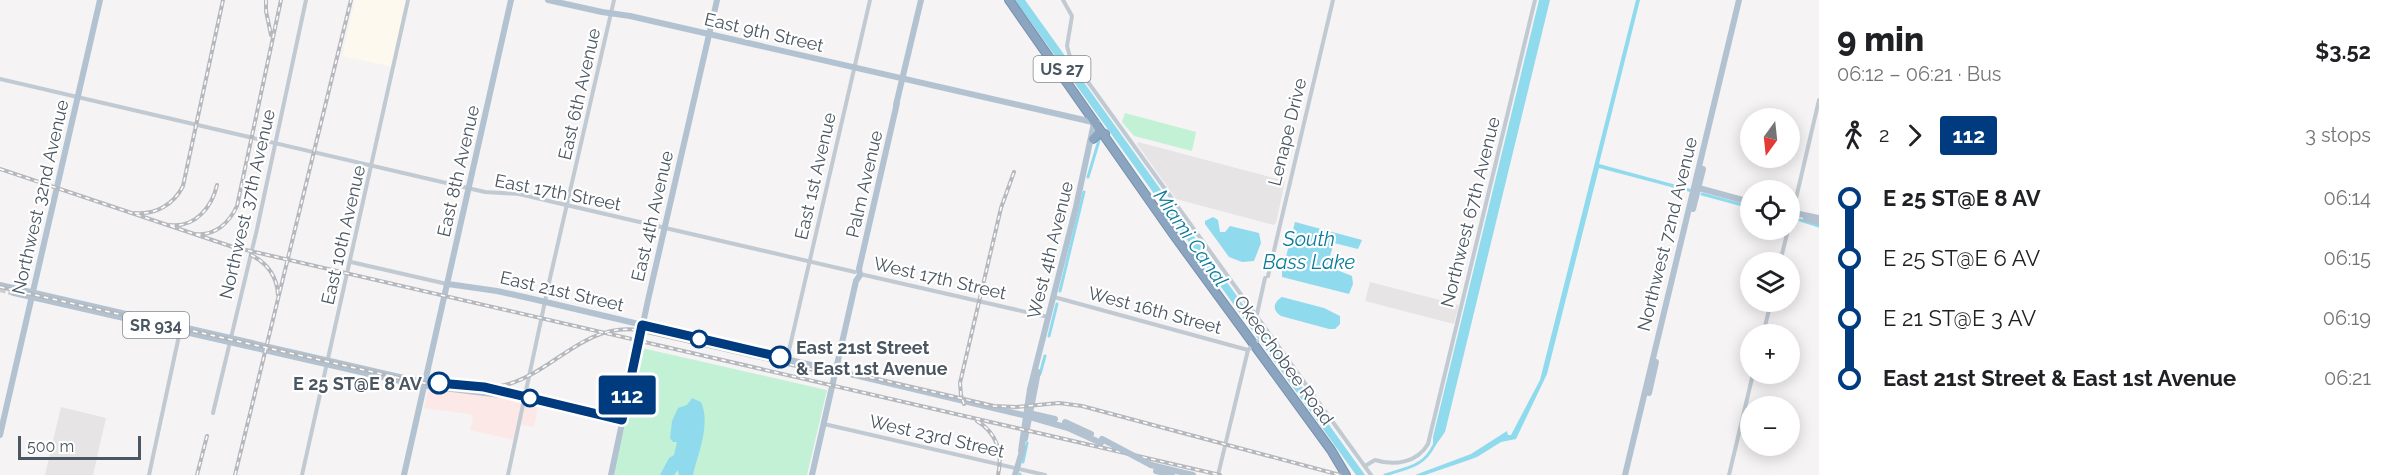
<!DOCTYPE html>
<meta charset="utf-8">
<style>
:root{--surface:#fff;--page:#f2f2f2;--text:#202124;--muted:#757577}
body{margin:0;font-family:Raleway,sans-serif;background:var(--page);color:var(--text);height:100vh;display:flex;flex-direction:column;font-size:22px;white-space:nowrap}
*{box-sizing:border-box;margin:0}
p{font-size:20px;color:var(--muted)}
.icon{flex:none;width:33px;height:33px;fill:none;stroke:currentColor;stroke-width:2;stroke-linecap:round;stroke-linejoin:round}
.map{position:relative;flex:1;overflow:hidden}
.details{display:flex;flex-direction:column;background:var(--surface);width:570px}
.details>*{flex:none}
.badge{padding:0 12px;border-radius:4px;font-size:21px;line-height:39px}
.needle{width:39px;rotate:195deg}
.controls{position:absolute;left:1740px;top:108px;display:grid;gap:12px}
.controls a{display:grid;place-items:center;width:60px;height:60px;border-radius:50%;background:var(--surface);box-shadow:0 3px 15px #0003;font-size:30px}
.scale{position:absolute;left:18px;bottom:15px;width:123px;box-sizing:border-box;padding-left:6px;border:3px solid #4a5661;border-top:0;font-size:16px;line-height:21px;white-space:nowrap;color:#4a5661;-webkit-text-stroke:4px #fff;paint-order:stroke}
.map>.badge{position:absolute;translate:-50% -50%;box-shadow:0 0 0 3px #fff}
.legs{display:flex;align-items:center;gap:9px;height:66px;padding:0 18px;font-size:20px}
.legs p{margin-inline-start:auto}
.overview{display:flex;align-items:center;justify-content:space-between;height:102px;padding:0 18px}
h1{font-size:33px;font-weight:800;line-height:45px}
ul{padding:0 18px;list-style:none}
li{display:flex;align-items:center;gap:21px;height:60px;font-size:22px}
li i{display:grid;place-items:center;width:9px;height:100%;margin:0 8px;background:currentColor}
li i::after{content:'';width:15px;height:15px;margin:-8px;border:4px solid;border-radius:50%;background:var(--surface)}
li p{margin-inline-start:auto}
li:first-child i{background:linear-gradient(#0000 50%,currentColor 0)}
li:last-child i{background:linear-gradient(currentColor 50%,#0000 0)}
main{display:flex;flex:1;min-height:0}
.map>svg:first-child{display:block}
.commercial{fill:#fdf9ef}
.education{fill:#e6e4e5}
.medical{fill:#fce8e6}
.green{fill:#c3f1d5}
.water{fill:#90daee}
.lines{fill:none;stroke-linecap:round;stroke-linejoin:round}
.canal{stroke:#90daee;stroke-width:3}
.major-tunnel{stroke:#caccce;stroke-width:6;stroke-dasharray:6 3;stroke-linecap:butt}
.highway-casing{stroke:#7690ad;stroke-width:10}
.minor{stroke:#c1cad2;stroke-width:4}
.major{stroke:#b3c2d1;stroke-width:6}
.highway{stroke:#8ba5c1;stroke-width:8}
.rail-casing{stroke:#b5b8bd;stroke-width:4}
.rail{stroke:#fff;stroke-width:1.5;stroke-dasharray:4.5;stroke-linecap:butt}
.major-bridge{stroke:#b3c2d1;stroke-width:6}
.line-1-casing{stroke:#fff;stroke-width:14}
.line-1{stroke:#003b80;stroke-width:9}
.stop-1-dot{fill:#fff;stroke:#003b80;stroke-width:3}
.labels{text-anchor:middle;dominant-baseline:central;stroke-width:4.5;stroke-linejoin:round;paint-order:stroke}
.shield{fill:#fff;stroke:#808990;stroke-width:1.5}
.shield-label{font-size:16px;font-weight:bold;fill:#4a5661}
.street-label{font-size:18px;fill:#4a5661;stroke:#fff}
.stop-label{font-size:18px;font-weight:bold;fill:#4a5661;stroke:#fff;text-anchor:start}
.water-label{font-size:20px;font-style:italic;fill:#0c7c9b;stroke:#fff}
</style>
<main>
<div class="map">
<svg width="1819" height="475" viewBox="0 0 1819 475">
<rect width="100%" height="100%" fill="#f5f3f3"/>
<path class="commercial" d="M355 0H407L393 67 342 56Z"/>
<path class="education" d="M1138 142 1285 181 1276 223 1274 225 1176 199 1137 144Z
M1370 282 1459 305 1454 324 1365 301Z
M61 407 106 418 93 475H45Z"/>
<path class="medical" d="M429 389 478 392 538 406 534 427 518 424 514 440 470 430 473 417 470 414 424 408Z"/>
<path class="green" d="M1125 113 1196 132 1192 151 1134 136 1122 122Z
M642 348 827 390 807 475H613Z"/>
<path class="water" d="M1015 0H1025L1365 475H1356Z
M1539 0H1550L1445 432 1433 449V437Z
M1636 0H1640L1599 164 1691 189 1690 192 1599 168 1547 374 1516 439 1501 442 1477 457 1466 461 1425 475H1415L1471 454 1507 431 1508 435H1511L1540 380Z
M1213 217 1218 220 1220 232H1225L1230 226 1259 233 1261 243 1254 261 1242 262 1229 257 1205 224V221Z
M1295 222 1362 240 1358 249 1334 243 1327 266 1352 276 1353 284 1349 294 1282 277V272Z
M1282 297 1324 308 1340 316V324L1335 329H1329L1281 316C1272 311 1273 302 1282 297Z
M692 398 701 402C711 424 698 453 693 475H679L678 470 674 475H660L669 458 674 455 677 442H673L670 438 672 421 678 408 687 405Z"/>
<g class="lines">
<path class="canal" d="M1088 177 1100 137
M1702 194 1750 207
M1800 220 1819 226
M1060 291 1084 192
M1049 336 1057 304
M1040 374 1045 356
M1023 462 1027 443
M1020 475V474
M1385 475C1406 468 1424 467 1434 445"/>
<path class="major-tunnel" d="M0 289 14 293"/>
<defs>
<path id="highway" d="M1009 0 1173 234 1331 450 1346 475
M1093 139 1099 133 1105 134"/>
</defs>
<use href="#highway" class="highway-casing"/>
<path class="minor" d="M1063 0 1072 16 1067 46 1070 57 1371 475
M0 79 485 192 519 194 855 272
M1790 224 1819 100
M351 262 447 284
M1780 262 1788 230
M860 274 1048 317
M1268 276 1333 0
M1054 297 1248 350
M1257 314 1265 278
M1763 334 1771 302
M787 359 870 0
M213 413 257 229 306 0
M824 424 1045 475
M1365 466 1375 460C1394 466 1417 463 1428 444L1535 0
M149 475 180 331
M302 475 408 0
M508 475 550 278 614 0
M1218 475 1248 350 1257 341
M1729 475 1753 374"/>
<path class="major" d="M548 0 602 12 630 16 1097 123
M896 105 921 0
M1695 187 1750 202
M1693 209 1703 169
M1790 212 1819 218
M1806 219 1819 222
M448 284 497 291 533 299 1023 415 1068 428 1101 443
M0 285 417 381 485 387 622 420
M14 293 400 381
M419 385 501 395
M1649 393 1656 362
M1033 414 1055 419
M1065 422 1091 434
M0 435 100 0
M1025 439 1038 372
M1021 451 1030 389 1076 207 1094 123
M1151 465 1193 475
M1156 471 1172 475
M404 475 511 0
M611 475 648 300 717 0
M812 475 856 281 860 275 859 269 897 103
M1015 475 1023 448
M1625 475 1739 0"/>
<use href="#highway" class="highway"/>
<defs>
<path id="rail" d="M266 0V11L271 35
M0 169 233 247 1220 475
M135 213C156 215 174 204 183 186L223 0
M170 225C195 228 212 207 217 185
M196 234C215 236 229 223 237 206L281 0
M251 255C267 263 277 276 278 295
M0 287 408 380C437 386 481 393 509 384 555 370 585 323 638 330L814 370 873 378 994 406 1016 407 1059 403 1082 406 1340 475
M964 404 961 395 960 383 1001 208 1014 172
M977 421C997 433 1003 453 998 475
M197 475 207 436
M235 475 351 0"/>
</defs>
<use href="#rail" class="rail-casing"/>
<use href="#rail" class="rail"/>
<path class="major-bridge" d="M1102 439 1151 465"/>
</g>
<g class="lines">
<defs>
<path id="line-1" d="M439 383 484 387 622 420 642 325 780 357"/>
</defs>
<use href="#line-1" class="line-1-casing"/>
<use href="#line-1" class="line-1"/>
</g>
<g class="stop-1-dot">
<circle cx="699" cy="339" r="8"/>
<circle cx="780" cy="357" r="10"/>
<circle cx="439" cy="383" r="10"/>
<circle cx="530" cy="398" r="8"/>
</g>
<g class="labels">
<g class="shield">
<rect x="1033.5" y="56" width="57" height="26" rx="4.5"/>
<rect x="123" y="312" width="66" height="26" rx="4.5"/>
</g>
<g class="shield-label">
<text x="1062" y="69">US 27</text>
<text x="156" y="325">SR 934</text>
</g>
<g class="street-label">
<text transform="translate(764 32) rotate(13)">East 9th Street</text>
<text transform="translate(579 94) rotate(-77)">East 6th Avenue</text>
<text transform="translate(1287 132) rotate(-76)">Lenape Drive</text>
<text transform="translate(458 171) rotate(-77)">East 8th Avenue</text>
<text transform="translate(815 176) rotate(-77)">East 1st Avenue</text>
<text transform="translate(864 184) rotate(-77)">Palm Avenue</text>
<text transform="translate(558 192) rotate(11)">East 17th Street</text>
<text transform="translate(40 197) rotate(-77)">Northwest 32nd Avenue</text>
<text transform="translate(247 204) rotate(-77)">Northwest 37th Avenue</text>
<text transform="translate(1470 212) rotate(-76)">Northwest 67th Avenue</text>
<text transform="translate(652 216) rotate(-77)">East 4th Avenue</text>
<text transform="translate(1667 234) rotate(-76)">Northwest 72nd Avenue</text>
<text transform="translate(343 235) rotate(-77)">East 10th Avenue</text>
<text transform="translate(1050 250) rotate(-76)">West 4th Avenue</text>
<text transform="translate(940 278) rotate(13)">West 17th Street</text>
<text transform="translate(562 291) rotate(13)">East 21st Street</text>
<text transform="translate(1155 310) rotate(15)">West 16th Street</text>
<text transform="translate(1284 360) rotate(54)">Okeechobee Road</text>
<text transform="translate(937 436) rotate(13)">West 23rd Street</text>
</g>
<g class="stop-label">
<text x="796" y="347">East 21st Street<tspan x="796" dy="21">&amp; East 1st Avenue</tspan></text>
<text x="422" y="383" text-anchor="end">E 25 ST@E 8 AV</text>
</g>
<g class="water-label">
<text transform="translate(1191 238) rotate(55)">Miami Canal</text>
<text x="1309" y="239">South<tspan x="1309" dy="23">Bass Lake</tspan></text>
</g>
</g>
</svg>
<div class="controls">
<a><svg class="needle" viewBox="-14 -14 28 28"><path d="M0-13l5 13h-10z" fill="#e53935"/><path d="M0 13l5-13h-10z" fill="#757577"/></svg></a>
<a><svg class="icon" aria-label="locate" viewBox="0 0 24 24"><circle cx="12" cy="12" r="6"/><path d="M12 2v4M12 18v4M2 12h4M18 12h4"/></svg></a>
<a><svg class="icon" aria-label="layers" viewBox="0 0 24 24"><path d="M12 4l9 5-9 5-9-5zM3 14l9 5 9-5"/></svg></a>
<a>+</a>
<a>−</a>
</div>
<div class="scale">500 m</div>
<b class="badge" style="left:627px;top:395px;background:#003b80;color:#fff">112</b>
</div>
<section class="details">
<div class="overview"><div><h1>9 min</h1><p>06:12 – 06:21 · Bus</p></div><b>$3.52</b></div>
<div class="legs"><svg class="icon" aria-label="walk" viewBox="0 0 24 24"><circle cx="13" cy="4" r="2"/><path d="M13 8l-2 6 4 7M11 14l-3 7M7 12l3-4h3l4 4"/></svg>2<svg class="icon" aria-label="forward" viewBox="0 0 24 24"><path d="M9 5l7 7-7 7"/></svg><b class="badge" style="background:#003b80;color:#fff">112</b><p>3 stops</p></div>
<ul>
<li><i style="color:#003b80"></i><b>E 25 ST@E 8 AV</b><p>06:14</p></li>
<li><i style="color:#003b80"></i><span>E 25 ST@E 6 AV</span><p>06:15</p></li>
<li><i style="color:#003b80"></i><span>E 21 ST@E 3 AV</span><p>06:19</p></li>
<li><i style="color:#003b80"></i><b>East 21st Street &amp; East 1st Avenue</b><p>06:21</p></li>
</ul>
</section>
</main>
